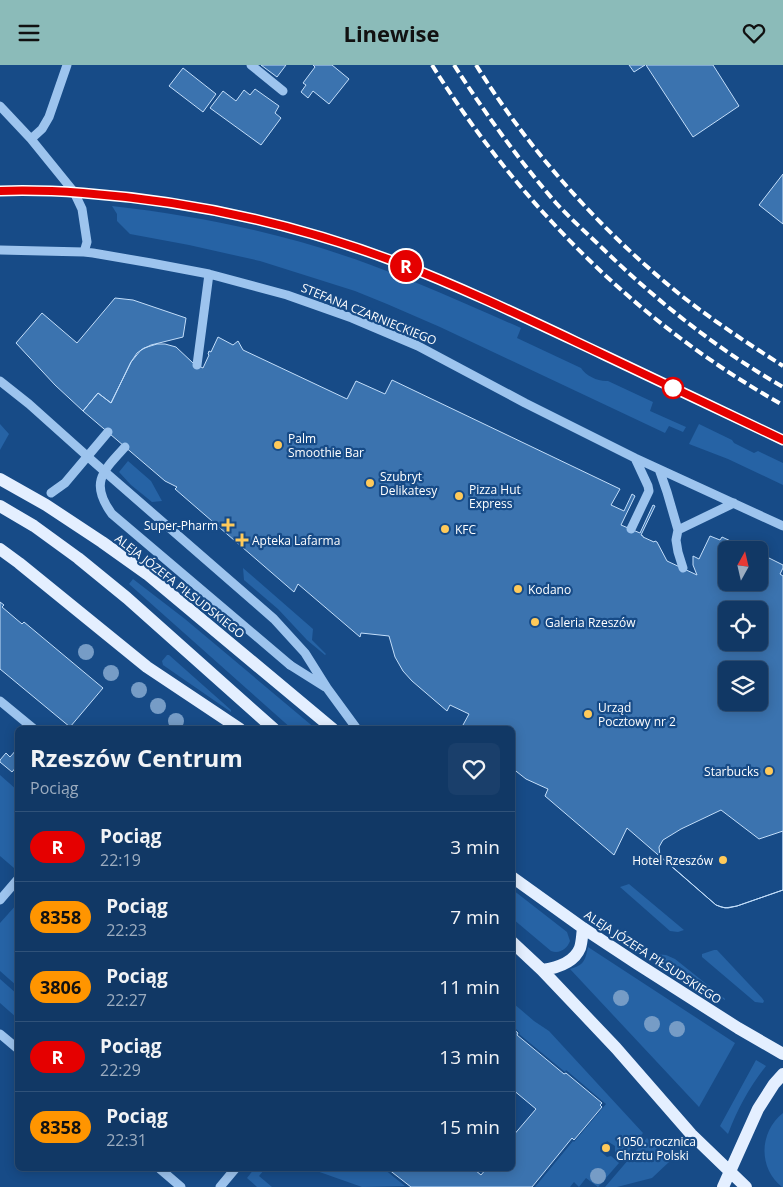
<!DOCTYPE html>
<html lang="pl">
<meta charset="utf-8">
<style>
:root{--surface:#113865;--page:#1a3f6b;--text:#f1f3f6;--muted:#9cacbf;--line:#305279;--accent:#8bbbb9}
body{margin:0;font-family:"Open Sans",sans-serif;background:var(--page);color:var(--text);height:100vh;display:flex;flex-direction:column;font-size:19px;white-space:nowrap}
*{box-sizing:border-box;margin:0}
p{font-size:16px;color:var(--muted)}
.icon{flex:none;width:28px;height:28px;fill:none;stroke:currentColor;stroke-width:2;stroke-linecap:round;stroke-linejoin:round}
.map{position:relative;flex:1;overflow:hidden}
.panel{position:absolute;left:15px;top:661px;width:500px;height:445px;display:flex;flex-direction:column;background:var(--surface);border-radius:8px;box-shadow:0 2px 12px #0003,0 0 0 1px var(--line)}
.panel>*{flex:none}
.badge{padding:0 10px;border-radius:16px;font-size:18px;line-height:32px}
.needle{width:32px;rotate:8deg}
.fabs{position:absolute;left:718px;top:476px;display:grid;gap:10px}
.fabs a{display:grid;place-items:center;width:50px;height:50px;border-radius:8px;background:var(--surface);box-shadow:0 2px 12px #0003,0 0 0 1px var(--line);font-size:25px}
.map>.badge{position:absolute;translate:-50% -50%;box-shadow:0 0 0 2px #fff}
.round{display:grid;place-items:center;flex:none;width:52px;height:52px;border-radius:8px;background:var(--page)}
.head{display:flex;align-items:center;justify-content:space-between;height:85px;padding:0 15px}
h1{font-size:24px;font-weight:700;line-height:38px}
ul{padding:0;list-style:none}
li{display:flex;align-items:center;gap:15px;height:70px;padding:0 15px;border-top:1px solid var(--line)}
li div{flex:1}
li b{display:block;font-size:19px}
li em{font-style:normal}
li .badge{min-width:55px;font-weight:700;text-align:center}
header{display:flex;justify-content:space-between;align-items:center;height:65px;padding:0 15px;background:var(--accent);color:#111;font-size:22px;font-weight:700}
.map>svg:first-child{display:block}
.green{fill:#2663a5}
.building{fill:#3b73af;stroke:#c3defa;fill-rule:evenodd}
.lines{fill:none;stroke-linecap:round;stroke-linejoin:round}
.minor{stroke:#9dc4ee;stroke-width:9}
.major{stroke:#e4efff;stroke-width:12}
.rail{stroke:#fff;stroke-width:4;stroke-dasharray:9 4;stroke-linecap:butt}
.minor-bridge{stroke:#9dc4ee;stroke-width:9}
.tree{fill:#769cc6}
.line-casing{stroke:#fff;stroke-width:11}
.line{stroke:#e50000;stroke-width:8}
.stop-dot{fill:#fff;stroke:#e50000;stroke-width:2.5}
.poi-dot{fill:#ffca5a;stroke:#174b87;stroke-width:2}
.labels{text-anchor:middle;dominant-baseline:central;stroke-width:4.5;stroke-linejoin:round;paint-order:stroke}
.street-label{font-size:12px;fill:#fff;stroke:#174b87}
.poi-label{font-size:12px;fill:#fff;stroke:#174b87;text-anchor:start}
</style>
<header><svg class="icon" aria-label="menu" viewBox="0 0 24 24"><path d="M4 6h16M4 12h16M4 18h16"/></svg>Linewise<svg class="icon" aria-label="heart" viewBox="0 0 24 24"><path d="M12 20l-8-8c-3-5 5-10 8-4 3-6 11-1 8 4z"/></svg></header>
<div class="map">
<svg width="783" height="1122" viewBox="0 0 783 1122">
<rect width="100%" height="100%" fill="#174b87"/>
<path class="green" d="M112 141C201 151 287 169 371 200 422 219 471 241 521 263L517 273 581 303C586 311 599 317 608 316L653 337 650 346 686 362 683 367 669 361 665 368 440 262 387 239 355 226 260 196 189 180 130 169 117 156V149Z
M0 359 9 369 0 385Z
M699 359 732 375 734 378 754 388 758 386 783 398V420L728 394 689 379Z
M128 396 151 416 162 436 152 437 131 420 119 407Z
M243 503 313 564 312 575 326 589 325 590 307 575 278 544 244 515Z
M133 514 185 554 316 664H292L129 519Z
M167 590H169L231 645V647L163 600 162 596Z
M0 710 17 725 18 799 14 803 0 791Z
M629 819 684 865 678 867 670 866 620 822Z
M513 825 567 867 570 876C567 884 560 889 551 886L513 854Z
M17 839V921L0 906V858Z
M588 882 735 978 699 1042 570 904C584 900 585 896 588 882Z
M714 885H717L762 933 764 936 763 938 755 937 702 892V889Z
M654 889 666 890 675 894 724 933 725 934V935L652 892 653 890Z
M0 914 17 929V953L0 938Z
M513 938 534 956 549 966 643 1068 623 1093 615 1087V1081L607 1076 600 1086 607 1092 611 1091 619 1098 598 1122 586 1113 579 1122 574 1117 570 1122H535L573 1076 574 1077 606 1039 566 1005 565 1007 519 969 520 968 513 961Z
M756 995 766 1001C749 1023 738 1043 728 1069L720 1061Z
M783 1048V1122H782C758 1103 759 1067 783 1048Z
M647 1073 669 1097 652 1113 617 1122H605Z
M254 1104H265L259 1111 272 1122H257L247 1113Z
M311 1104H384L405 1121 362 1122Z"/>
<path class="building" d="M261 0H286L277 12Z
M313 0H332L349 14 329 39 313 26 308 33 301 27 306 20 303 18 315 2Z
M629 0H645L634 7Z
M646 0H713L739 41 693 72Z
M183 3 216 29 203 47 169 21Z
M255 24 279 41 275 48 281 53 261 80 210 43 223 26 236 36 244 25 250 30Z
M783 109V159L759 140Z
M115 233 133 235 186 253 183 272 151 280 141 285 131 297 111 338 98 328 83 346 55 320 16 278 42 248 77 278Z
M218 272 233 280 238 276 243 285 347 334 356 316 385 329 392 315 620 424 611 440 624 446 632 429 635 431 621 460 640 468 653 440 655 441 641 470 643 471V472L654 477 655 476 657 477 667 496 697 510 693 500V491L699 494 710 471 720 475 722 472 750 485H726V518H759V488L783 500V503L780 509 783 511V825L737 841 728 843 721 842 716 840 627 763 614 790 545 731 548 724 526 714 512 703V664H468L463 660 469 649 450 640 447 646 412 616 403 606 395 592 389 571 361 568 360 572 298 519 294 527 175 424 177 422 165 416 83 346 98 328 111 338 131 297 137 288 144 283 157 279H165L176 282 193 298 203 303 209 290 208 289 209 286 211 287ZM726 545H759V578H726ZM726 605H759V638H726Z
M0 537 4 540 2 542 22 559 24 557 103 623 70 662 0 604Z
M17 684 18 700 12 707 0 697V695L6 688 10 692Z
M721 745 759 774 783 766V825L737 841 725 843 716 840 660 791 659 782 663 775 681 764Z
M512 963 518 968 517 970 564 1009 566 1008 602 1038 600 1040 602 1042 574 1075 572 1073 532 1122H411L388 1104H476L475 1105 481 1110 486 1104H512V1072L536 1044 512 1024Z"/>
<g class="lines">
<path class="minor" d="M251 0 283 26
M0 41 31 74 74 127 82 144 87 177 84 187
M31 74 42 64 49 52 67 0
M0 185 84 187 93 188 151 198 209 209 287 230 352 253 418 281 525 338 635 393 783 461
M197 300 209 209
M0 316 29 339 96 399 274 554 305 588 327 623 357 664
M659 404 667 427 678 465 676 475 678 487 683 503
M631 464 649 426 648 421 635 393
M678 465 734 438
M290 600 325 622
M0 636 34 664
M0 835 18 814
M0 969 18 984
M160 1104 181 1122
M220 1122 235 1104"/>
<path class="major" d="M0 414 46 440 102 477 147 509 333 664
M0 441 34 461 78 493 127 533 274 664
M0 484 19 498 147 602 240 664
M512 812 583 863 636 898 738 963 783 989
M512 877 542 905 616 983 691 1069 746 1122
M542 905C556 903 574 898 580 883 582 877 582 870 583 863
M723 1122 758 1044 774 1019 783 1009"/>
<path class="rail" d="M432 0C519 139 639 260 783 340
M454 0C485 48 518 94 556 138 569 152 583 165 597 178 653 233 715 283 783 322
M476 0C531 88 602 167 683 232 715 257 749 279 783 301
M0 126C131 122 273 151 396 197 464 223 529 255 594 286 657 315 720 345 783 375"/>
<path class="minor-bridge" d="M125 382C103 406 89 418 112 449L290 600
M51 428 65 418 108 367"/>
</g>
<g class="tree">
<circle cx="86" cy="587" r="8"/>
<circle cx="111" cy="608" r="8"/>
<circle cx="139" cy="625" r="8"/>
<circle cx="158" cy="641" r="8"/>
<circle cx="176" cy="656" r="8"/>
<circle cx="621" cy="933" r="8"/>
<circle cx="652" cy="959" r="8"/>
<circle cx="677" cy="964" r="8"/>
<circle cx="598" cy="1111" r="8"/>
</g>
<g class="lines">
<defs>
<path id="line" d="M0 126C28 125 56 126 83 128 190 136 296 159 396 197 466 224 534 257 602 289 662 318 723 346 783 375"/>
</defs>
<use href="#line" class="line-casing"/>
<use href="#line" class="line"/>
</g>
<circle class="stop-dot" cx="673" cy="323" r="10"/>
<g class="poi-dot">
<circle cx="278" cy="380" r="5"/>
<circle cx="370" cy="418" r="5"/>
<circle cx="459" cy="431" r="5"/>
<path d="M225.5 452.5h5v5h5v5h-5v5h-5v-5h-5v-5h5z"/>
<circle cx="445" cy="464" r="5"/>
<path d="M239.5 467.5h5v5h5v5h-5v5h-5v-5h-5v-5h5z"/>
<circle cx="518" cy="524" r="5"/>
<circle cx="535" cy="557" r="5"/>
<circle cx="588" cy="649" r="5"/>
<circle cx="769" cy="706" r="5"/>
<circle cx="723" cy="795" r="5"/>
<circle cx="606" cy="1083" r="5"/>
</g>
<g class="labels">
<g class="street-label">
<text transform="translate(369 249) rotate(22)">STEFANA CZARNIECKIEGO</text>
<text transform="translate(180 521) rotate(38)">ALEJA JÓZEFA PIŁSUDSKIEGO</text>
<text transform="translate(653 892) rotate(33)">ALEJA JÓZEFA PIŁSUDSKIEGO</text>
</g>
<g class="poi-label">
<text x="288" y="373">Palm<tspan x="288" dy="14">Smoothie Bar</tspan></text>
<text x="380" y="411">Szubryt<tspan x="380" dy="14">Delikatesy</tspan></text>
<text x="469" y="424">Pizza Hut<tspan x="469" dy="14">Express</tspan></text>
<text x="218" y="460" text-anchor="end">Super-Pharm</text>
<text x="455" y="464">KFC</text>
<text x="252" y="475">Apteka Lafarma</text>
<text x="528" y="524">Kodano</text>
<text x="545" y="557">Galeria Rzeszów</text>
<text x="598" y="642">Urząd<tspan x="598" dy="14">Pocztowy nr 2</tspan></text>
<text x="759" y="706" text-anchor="end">Starbucks</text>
<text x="713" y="795" text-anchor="end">Hotel Rzeszów</text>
<text x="616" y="1076">1050. rocznica<tspan x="616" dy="14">Chrztu Polski</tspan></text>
</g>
</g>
</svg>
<div class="fabs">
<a><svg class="needle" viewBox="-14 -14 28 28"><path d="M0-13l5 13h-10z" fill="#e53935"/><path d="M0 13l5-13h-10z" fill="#9cacbf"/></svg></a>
<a><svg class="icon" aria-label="locate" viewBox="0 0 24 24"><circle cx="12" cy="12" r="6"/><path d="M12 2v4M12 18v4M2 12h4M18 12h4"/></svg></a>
<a><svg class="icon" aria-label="layers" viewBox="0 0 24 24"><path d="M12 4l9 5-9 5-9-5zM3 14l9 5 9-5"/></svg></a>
</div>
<b class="badge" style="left:406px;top:201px;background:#e50000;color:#fff">R</b>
<section class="panel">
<div class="head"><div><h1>Rzeszów Centrum</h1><p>Pociąg</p></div><a class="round"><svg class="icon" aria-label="heart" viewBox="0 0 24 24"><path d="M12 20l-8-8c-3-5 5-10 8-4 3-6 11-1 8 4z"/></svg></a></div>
<ul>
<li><span class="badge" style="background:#e50000;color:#fff">R</span><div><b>Pociąg</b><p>22:19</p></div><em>3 min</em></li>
<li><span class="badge" style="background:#ff9500;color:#111">8358</span><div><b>Pociąg</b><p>22:23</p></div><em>7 min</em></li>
<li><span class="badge" style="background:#ff9500;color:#111">3806</span><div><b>Pociąg</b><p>22:27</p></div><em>11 min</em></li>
<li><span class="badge" style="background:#e50000;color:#fff">R</span><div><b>Pociąg</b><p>22:29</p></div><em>13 min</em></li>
<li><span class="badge" style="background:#ff9500;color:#111">8358</span><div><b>Pociąg</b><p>22:31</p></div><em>15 min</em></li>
</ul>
</section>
</div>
